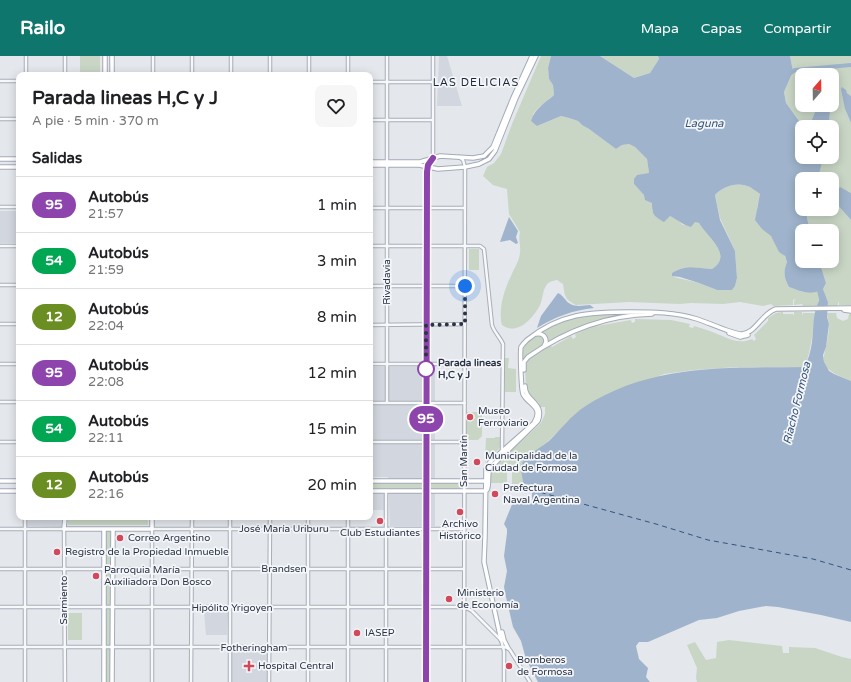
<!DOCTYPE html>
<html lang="es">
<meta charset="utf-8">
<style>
:root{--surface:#fff;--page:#f6f6f6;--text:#202124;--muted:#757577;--line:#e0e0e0;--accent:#0f766e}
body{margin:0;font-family:"Varela Round",sans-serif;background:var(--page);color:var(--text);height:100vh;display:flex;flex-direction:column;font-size:15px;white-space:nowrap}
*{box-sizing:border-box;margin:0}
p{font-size:13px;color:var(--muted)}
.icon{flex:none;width:22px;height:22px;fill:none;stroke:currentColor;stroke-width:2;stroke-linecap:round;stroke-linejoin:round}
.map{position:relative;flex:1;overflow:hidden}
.panel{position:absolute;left:16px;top:16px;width:357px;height:448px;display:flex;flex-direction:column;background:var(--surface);border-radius:8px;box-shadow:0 2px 10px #0003}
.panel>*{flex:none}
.badge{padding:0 8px;border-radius:13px;font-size:14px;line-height:26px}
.needle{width:26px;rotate:20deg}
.fabs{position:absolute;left:795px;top:12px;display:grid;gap:8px}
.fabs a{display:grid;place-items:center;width:44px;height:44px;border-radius:8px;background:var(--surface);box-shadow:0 2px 10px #0003;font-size:20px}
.you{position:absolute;width:20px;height:20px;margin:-10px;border:3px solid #fff;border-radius:50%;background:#1a73e8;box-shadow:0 0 0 6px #1a73e833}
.map>.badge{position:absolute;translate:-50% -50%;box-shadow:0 0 0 2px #fff}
h2{padding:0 16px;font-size:15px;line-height:36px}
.round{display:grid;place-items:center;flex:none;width:42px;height:42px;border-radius:8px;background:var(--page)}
.summary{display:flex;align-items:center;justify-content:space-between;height:68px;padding:0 16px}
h1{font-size:19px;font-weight:700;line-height:30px}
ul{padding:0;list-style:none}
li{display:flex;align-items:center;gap:12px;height:56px;padding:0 16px;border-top:1px solid var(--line)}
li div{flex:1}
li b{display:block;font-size:15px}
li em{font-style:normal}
li .badge{min-width:44px;font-weight:700;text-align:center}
header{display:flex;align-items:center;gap:24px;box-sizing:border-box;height:56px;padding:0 20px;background:var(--accent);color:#fff}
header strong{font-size:19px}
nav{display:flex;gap:22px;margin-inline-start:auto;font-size:14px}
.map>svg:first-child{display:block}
.built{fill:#d2d6de}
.green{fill:#c9d6c5}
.water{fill:#9fb4cc}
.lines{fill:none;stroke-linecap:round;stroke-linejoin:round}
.river{stroke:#9fb4cc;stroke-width:4}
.ferry{stroke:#34527a;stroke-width:1;stroke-dasharray:5 4;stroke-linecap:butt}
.minor-casing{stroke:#a9aeb7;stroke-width:4.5}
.major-casing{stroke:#a3abb8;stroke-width:5.5}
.minor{stroke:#f7f8fa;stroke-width:2.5}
.major{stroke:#fff;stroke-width:3.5}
.line-casing{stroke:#fff;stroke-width:9}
.line{stroke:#8e44ad;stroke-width:6}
.walk{stroke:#2b3445;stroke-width:4;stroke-dasharray:0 7.2}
.stop-dot{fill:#fff;stroke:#8e44ad;stroke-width:2}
.poi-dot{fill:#d1495b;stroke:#f4f6f9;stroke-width:1.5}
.labels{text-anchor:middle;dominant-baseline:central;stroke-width:3.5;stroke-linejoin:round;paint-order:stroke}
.street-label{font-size:10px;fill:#2b3445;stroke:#f4f6f9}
.stop-label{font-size:10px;font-weight:bold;fill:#2b3445;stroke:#f4f6f9;text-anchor:start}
.poi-label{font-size:10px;fill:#2b3445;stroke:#f4f6f9;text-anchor:start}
.neighbourhood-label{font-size:11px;letter-spacing:1px;fill:#1d2536;stroke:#f4f6f9}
.water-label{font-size:11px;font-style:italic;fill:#34527a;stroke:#f4f6f9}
</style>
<header>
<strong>Railo</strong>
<nav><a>Mapa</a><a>Capas</a><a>Compartir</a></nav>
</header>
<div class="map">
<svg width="851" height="626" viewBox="0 0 851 626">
<rect width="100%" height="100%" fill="#e4e7ec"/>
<path class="built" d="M439 0H447L462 50H437Z
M0 155H19V187H0Z
M435 310V470H390L388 421H370V311Z
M382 437 385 439 384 454H370V438Z
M27 461H62L61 471 27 470Z
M204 555H228L227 579H206Z
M232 593 267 594V626H232Z"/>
<path class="green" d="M80 0H100V19H80Z
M541 0H551L548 12 549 23 553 29 554 39 539 51 533 58 537 70 561 60 569 62 578 65 582 69 589 73 616 93 622 89 629 88 635 91 647 103 649 117 644 119 634 128 652 147V155C664 158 674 159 683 169L695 166 699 167C707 181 734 199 712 213 696 212 686 208 672 217L674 221 699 227 717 234H732L735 230 737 222 735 195 720 162 715 139C723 130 738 125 750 131 753 133 757 136 760 138 760 144 756 151 757 156 759 169 763 172 771 180 777 187 784 197 787 206 783 216 784 222 789 231 801 235 807 240 819 233L822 245 821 250H803L802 248 794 249V245L796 243 793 244V249L773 250 771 248 763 250 740 246 723 248 691 247 680 248 629 246 576 249C564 243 565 240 563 228L557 224C553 225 549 225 546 230 542 236 543 244 539 251 532 263 517 280 502 269 498 254 504 234 511 220 514 212 519 206 520 197 521 190 518 183 520 176L509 158 507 133 493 129 483 120 487 111 494 107 501 98 512 68Z
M600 0H658L659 3 650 17 634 22Z
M790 0H851V40L847 37 845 53 851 67V137L848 135 835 146 851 164V249H839V245L837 251H828V246L823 233 826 227 819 205H832V175H810L805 153H832V123H818L821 109V101H832V71H821L829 65 830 55 826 49H832V19H802V49H818L811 67 806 69 799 65 786 47 784 36 793 15Z
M469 193H479V214H469Z
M783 256V258H793L794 260V256H802V260L803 257H815C813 276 811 293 805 311H737L694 314 664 318 584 351 546 387 525 403 522 407 523 428H512V411L511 409 507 412V427H490L491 413 541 367 545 358V351H540L539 347 529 339 526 334 525 309 531 301 550 289 552 291 571 280 573 283 576 281 575 278 592 271 573 278 572 277 602 266V268L597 270 631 264 632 267 635 266V263L671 264 690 268 689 271 693 272 694 270C701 272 708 274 715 277 728 282 738 289 752 283L754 285 756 283 754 279 768 265V262L776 257Z
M597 257 633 258C602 261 575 271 548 287L546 279 541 276 568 262Z
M827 257H836L837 262 843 265 848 263 849 258H851V325C811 309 826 306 829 272 830 267 827 262 827 257Z
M535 279H539L542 281 545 286C539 295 527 296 523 306 522 290 524 289 535 279Z
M504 302H509L508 312 516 313V336H505Z
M465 356H478L482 358V380L478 384H465Z
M495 381H500V392L485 406 486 382H495Z
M370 427H464V433H370Z
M67 461H148V469H68Z
M106 475H111V626H105Z
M68 557H82V584H68Z
M729 584 782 590 783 597H789V591L815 592 842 601 851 603V626H697L696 622 697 612 687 589 695 586 706 604 716 602 717 586Z"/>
<path class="water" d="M551 0H600L634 22 650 17 659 3 658 0H790L793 15 784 36 786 47 799 65 806 69 811 66 818 49H826L830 55 829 65 821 71H802V101H821L822 106 818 123H802V153H805L810 175H802V205H819L826 227 823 233 828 246 827 261 829 268 826 291 823 299 824 306 829 315 834 318 851 325V566L821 559 778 551 766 550 739 555 717 562 699 564 648 586H639L636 590 639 603 648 612 646 621 650 626H538L526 603 521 585 513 571 506 541 504 531 507 515 504 500 507 477V473L504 468 513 446 532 447V434L534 429 523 428V426C522 420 520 411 523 405 525 401 544 389 549 385 560 374 572 359 584 351 652 307 728 312 805 311 808 303 811 295 812 286 814 272 812 254 821 242L819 235C808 239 800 235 789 231 784 222 783 216 787 206L785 200 779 196 771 180 762 173 755 164 760 138C757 136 753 133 750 131 738 125 723 130 715 139L720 164 735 195 737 222 735 230 732 234H717L699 227 680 221 672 220V217C686 208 696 212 712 213 734 199 707 181 699 167L695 166 691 171C683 169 678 164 670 160L664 166C654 160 652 159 652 147L645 144 644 139 634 128V123L637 119 649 117 647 103 635 91 629 88 622 89 616 93 589 73 582 69 578 65 569 62 561 60 537 70 531 65C535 52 545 47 554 39L553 29 549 23 548 12Z
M842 31 846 34 847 37 851 40V67L845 53 841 33Z
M840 131 851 137V164L835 146 838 134Z
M509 161 518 175 516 181 518 187 516 188 510 184 500 186Z
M558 237C562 239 562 240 565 243 571 252 580 250 590 249L594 252C573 254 555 261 537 272L541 260Z"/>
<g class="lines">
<path class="river" d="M789 18 795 14 851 9
M818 230 822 247"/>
<path class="ferry" d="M532 434 656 468 708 484 813 503 851 514"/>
<defs>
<path id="minor" d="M26 19V0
M65 19V0
M153 19V0
M192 19V0
M231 19V0
M270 19V0
M309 19V0
M348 19V0
M0 25H19
M370 26H433
M0 63H19
M370 64H433
M459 101 463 104 465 111 464 626
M0 151H19
M370 152H465
M0 190H19
M370 190H480L484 193 492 269C494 276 500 281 503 288L502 395
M0 229H19
M370 230H465
M0 268H19
M370 269 465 268
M0 308H19
M370 308H465
M0 346H19
M370 347H465
M387 347V0
M0 386H19
M370 386H464
M230 461V626
M308 461V626
M0 473H64L65 626
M0 513H464
M0 551H465L472 555 501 584 504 595V626
M0 591H504L508 592 510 594 530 626
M25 626V461
M152 626V473H464
M191 626 192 461
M269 626 270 461
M348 626V461
M386 626V435
M426 626 427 116 428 109 433 102V0"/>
<path id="major" d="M105 19V0
M112 19V0
M0 103H19
M370 106H420L440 100 473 102 484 100 493 91 513 42 532 0
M370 109H419L438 113 465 111 479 108 489 103 495 95 516 42 536 0
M0 111H19
M844 254 851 255
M729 277 740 281 748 279
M536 278C542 277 546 280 546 286L544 290
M524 314V306L528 301C565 275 606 259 652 258
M0 425H19
M370 425H487
M487 434C490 428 487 420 490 412L538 365C545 346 525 346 525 330
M0 435H19
M370 435H486
M65 461 64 473H152V461
M502 576 504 584 508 592
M501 584 484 506 485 481 486 413 490 406 534 367C544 350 528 349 523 338 521 333 520 296 521 291 523 288 525 286 527 284 560 257 590 256 630 256 653 256 675 256 697 263 707 266 735 279 742 278 756 277 762 257 776 253L851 252
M104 626V473
M112 626 113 473"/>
</defs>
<use href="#minor" class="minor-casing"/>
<use href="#major" class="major-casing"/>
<use href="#minor" class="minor"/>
<use href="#major" class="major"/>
</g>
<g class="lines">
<defs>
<path id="line" d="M426 626 427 116 428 109 433 102"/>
</defs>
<use href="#line" class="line-casing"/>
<use href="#line" class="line"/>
<path class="walk" d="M426 313V269L465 268V230"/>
</g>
<circle class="stop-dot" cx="426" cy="313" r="8"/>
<g class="poi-dot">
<circle cx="470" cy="361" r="4"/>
<circle cx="477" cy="406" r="4"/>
<circle cx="495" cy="438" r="4"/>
<circle cx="460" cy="456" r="4"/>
<circle cx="380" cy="465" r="4"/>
<circle cx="120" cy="482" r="4"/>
<circle cx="57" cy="496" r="4"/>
<circle cx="96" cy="520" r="4"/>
<circle cx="449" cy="543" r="4"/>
<circle cx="357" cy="577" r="4"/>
<path d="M247 604h4v4h4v4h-4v4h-4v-4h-4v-4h4z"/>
<circle cx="509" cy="610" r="4"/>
</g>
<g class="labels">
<g class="street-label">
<text transform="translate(387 226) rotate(-90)">Rivadavia</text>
<text transform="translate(464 405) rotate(-90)">San Martín</text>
<text x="284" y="473">José María Uriburu</text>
<text x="284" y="513">Brandsen</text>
<text transform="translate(64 544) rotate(-90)">Sarmiento</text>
<text x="232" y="552">Hipólito Yrigoyen</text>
<text x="254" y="592">Fotheringham</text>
</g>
<g class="stop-label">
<text x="438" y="307">Parada lineas<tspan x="438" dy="12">H,C y J</tspan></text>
</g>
<g class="poi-label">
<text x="478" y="355">Museo<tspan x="478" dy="12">Ferroviario</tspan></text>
<text x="485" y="400">Municipalidad de la<tspan x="485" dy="12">Ciudad de Formosa</tspan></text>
<text x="503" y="432">Prefectura<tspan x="503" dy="12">Naval Argentina</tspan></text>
<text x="460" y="468" text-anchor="middle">Archivo<tspan x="460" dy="12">Histórico</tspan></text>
<text x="380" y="477" text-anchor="middle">Club Estudiantes</text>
<text x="128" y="482">Correo Argentino</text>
<text x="65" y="496">Registro de la Propiedad Inmueble</text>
<text x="104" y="514">Parroquia María<tspan x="104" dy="12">Auxiliadora Don Bosco</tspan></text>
<text x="457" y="537">Ministerio<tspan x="457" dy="12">de Economía</tspan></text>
<text x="365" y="577">IASEP</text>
<text x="517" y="604">Bomberos<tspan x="517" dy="12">de Formosa</tspan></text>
<text x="258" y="610">Hospital Central</text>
</g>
<g class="neighbourhood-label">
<text x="476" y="26">LAS DELICIAS</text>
</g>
<g class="water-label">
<text x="704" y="67">Laguna</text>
<text transform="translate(797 347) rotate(-76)">Riacho Formosa</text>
</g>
</g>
</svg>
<div class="fabs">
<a><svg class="needle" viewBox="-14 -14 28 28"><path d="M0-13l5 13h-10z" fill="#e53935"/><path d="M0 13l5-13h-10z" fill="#757577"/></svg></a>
<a><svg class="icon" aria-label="locate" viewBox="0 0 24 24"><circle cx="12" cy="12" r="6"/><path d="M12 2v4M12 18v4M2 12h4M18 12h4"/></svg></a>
<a>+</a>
<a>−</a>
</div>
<div class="you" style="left:465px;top:230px"></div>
<b class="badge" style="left:426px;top:363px;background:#8e44ad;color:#fff">95</b>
<section class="panel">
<div class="summary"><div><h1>Parada lineas H,C y J</h1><p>A pie · 5 min · 370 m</p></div><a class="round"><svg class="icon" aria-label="heart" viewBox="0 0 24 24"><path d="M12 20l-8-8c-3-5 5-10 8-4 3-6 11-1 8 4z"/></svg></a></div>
<h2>Salidas</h2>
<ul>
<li><span class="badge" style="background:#8e44ad;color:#fff">95</span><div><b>Autobús</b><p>21:57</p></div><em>1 min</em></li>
<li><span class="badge" style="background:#00a651;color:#fff">54</span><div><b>Autobús</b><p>21:59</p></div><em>3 min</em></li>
<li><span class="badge" style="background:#6b8e23;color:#fff">12</span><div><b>Autobús</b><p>22:04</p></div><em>8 min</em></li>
<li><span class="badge" style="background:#8e44ad;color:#fff">95</span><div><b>Autobús</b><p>22:08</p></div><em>12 min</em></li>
<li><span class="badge" style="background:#00a651;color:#fff">54</span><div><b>Autobús</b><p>22:11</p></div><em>15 min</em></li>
<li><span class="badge" style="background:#6b8e23;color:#fff">12</span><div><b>Autobús</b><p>22:16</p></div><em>20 min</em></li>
</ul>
</section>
</div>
